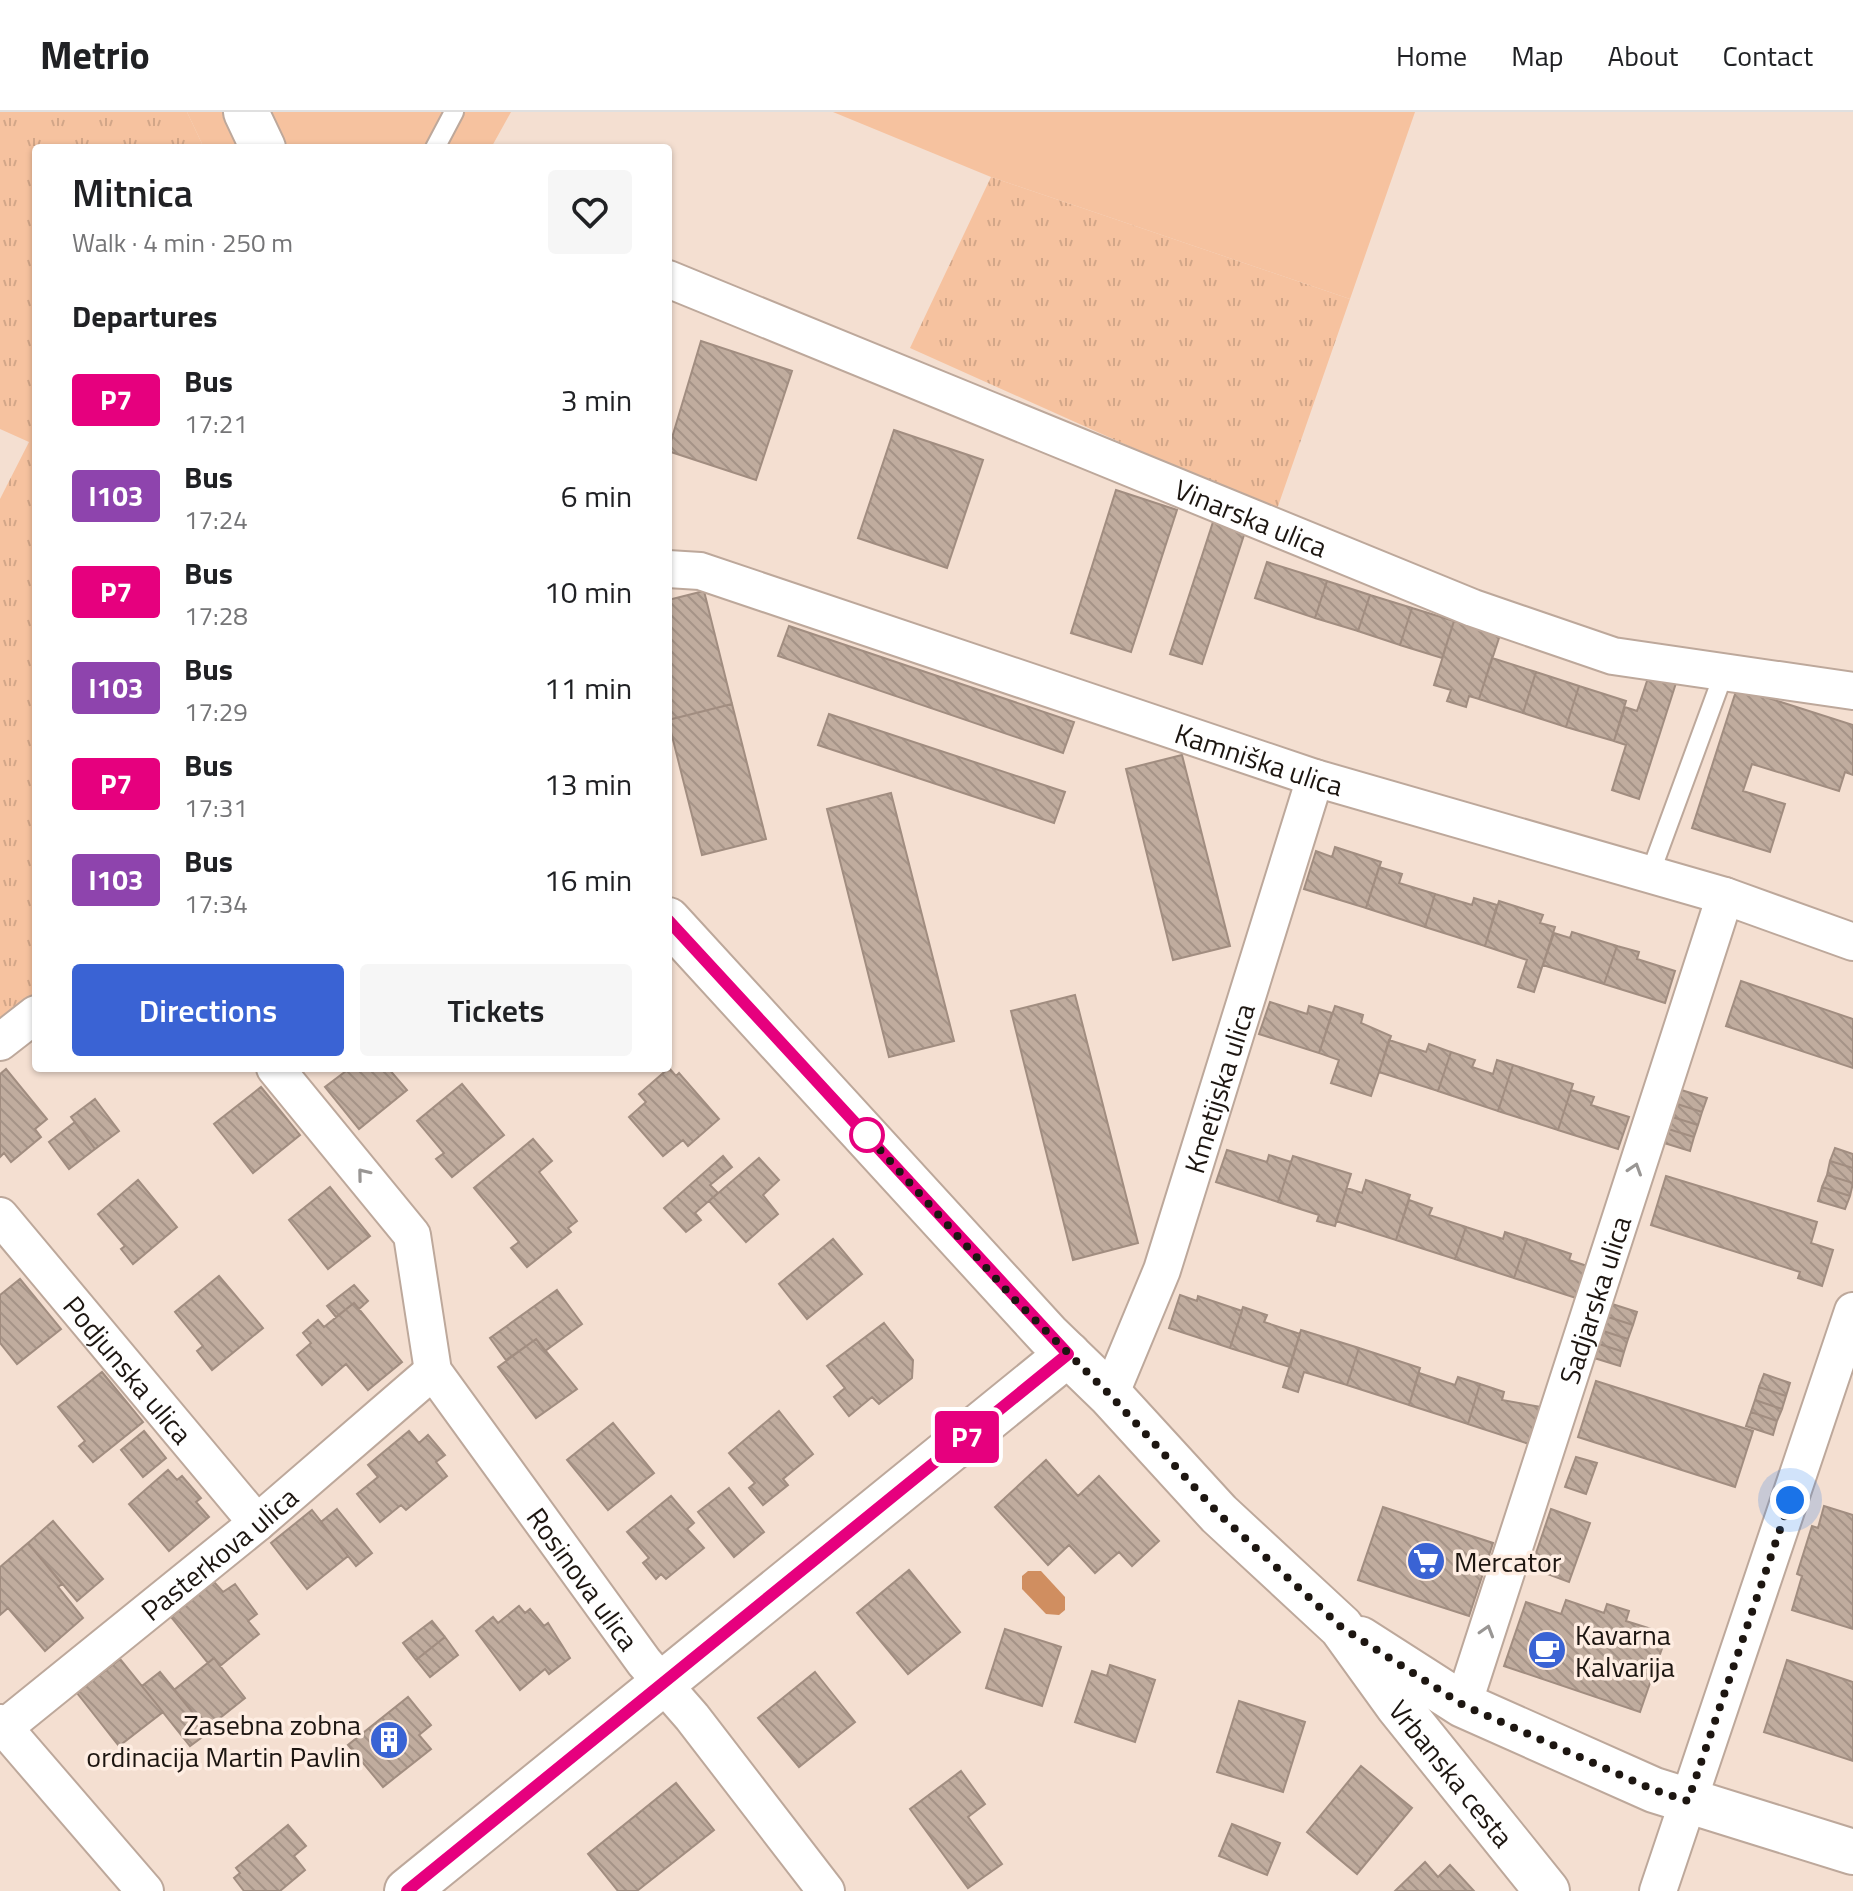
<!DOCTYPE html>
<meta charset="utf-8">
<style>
:root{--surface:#fff;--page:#f6f6f6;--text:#202124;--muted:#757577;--line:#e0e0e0;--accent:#3a63d4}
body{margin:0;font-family:"Titillium Web",sans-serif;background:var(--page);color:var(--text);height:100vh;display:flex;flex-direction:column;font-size:30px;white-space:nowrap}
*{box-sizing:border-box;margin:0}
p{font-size:26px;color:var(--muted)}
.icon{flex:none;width:44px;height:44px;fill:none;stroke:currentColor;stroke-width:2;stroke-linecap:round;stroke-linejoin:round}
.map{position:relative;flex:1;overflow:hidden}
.panel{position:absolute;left:32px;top:32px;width:640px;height:928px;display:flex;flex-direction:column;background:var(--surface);border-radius:8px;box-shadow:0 2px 6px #0004}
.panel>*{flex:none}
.badge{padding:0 16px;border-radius:6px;font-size:28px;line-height:52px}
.you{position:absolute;width:40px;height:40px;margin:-20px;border:6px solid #fff;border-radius:50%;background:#1a73e8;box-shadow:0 0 0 12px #1a73e833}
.map>.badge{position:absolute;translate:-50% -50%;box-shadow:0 0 0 4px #fff}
h2{padding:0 40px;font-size:30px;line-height:72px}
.round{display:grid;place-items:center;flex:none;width:84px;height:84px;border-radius:8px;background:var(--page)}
.summary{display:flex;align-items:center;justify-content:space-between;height:136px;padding:0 40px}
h1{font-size:38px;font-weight:600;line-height:60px}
.button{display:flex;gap:16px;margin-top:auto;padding:16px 40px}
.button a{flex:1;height:92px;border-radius:8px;background:var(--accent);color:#fff;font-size:32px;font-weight:600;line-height:92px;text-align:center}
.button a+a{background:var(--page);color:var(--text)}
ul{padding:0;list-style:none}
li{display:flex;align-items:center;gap:24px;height:96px;padding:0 40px}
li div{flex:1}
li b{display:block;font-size:30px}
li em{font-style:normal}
li .badge{min-width:88px;font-weight:700;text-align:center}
header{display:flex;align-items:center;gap:48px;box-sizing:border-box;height:112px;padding:0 40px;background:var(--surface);border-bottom:2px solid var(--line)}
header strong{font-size:38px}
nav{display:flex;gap:44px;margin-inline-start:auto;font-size:28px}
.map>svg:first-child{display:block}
.grass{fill:url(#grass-tufts)}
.park{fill:#f6c29f}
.water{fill:#d08e60}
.building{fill:url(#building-back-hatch);stroke:#a18d80;stroke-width:2}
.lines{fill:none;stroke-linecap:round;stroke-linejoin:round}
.lane-casing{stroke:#bda89b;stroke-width:22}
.street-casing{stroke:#bda89b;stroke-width:40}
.secondary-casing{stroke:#bda89b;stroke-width:48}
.lane{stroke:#fff;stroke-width:18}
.street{stroke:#fff;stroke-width:36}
.secondary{stroke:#fff;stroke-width:44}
.oneway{stroke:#999694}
.line-casing{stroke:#fff;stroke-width:18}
.line{stroke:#e6007e;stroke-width:12}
.walk{stroke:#1d1611;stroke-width:8;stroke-dasharray:0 14.4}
.stop-dot{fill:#fff;stroke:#e6007e;stroke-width:4}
.labels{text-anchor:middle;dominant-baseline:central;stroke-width:7;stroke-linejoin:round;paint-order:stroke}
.street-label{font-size:28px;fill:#1d1611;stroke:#feede2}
.poi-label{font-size:28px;fill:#1d1611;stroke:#feede2;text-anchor:start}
</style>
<header>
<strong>Metrio</strong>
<nav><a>Home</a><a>Map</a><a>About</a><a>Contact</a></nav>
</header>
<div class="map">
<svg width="1853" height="1779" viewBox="0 0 1853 1779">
<defs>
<pattern id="grass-tufts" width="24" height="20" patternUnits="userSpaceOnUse" patternTransform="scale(2)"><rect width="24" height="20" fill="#f6c29f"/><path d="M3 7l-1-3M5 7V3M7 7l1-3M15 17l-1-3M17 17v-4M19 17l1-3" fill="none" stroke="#d2a688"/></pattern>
<pattern id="building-back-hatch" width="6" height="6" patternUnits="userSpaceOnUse" patternTransform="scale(2)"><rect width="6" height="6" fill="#c0ac9e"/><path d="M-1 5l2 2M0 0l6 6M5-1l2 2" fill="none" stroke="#a59387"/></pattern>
</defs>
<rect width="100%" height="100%" fill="#f4dfd1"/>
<path class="grass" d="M0 0H187L204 36H36V881L0 910V387L29 330 0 317Z
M991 65 1350 187 1276 400 910 236Z"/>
<path class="park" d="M187 0H511L491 36H204Z
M833 0H1415L1350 187 991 65Z"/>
<path class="water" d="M1028 1459H1041L1065 1485V1498L1059 1503 1046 1502 1022 1477V1464Z"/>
<path class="building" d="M701 229 792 259 756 368 668 339Z
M894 318 983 348 947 456 858 426Z
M1116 378 1177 398 1131 540 1071 521Z
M1213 410 1245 420 1202 552 1170 542Z
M1267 450 1327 469 1315 506 1255 486Z
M1327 469 1370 483 1358 519 1315 506Z
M704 479 732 592 668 608V488Z
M1370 483 1412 496 1400 533 1358 519Z
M1412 496 1454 509 1442 546 1400 533Z
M1454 509 1500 523 1479 587 1469 584 1466 595 1447 589 1451 578 1434 573Z
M789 514 1074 610 1063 641 778 544Z
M1492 546 1536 560 1523 601 1479 587Z
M1536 560 1579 574 1566 615 1523 601Z
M1649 563 1676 571 1639 687 1612 678 1626 633 1614 629 1625 595 1637 599Z
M1579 574 1626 589 1614 629 1566 615Z
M1737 576 1853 613V663L1845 660 1839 679 1752 652 1743 679 1785 692 1770 740 1692 716Z
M732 592 766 727 702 743 668 608Z
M829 602 1065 680 1054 711 818 633Z
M1182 643 1230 834 1173 848 1126 657Z
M891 681 954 929 889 945 827 697Z
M1335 735 1381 750 1366 796 1304 777 1316 739 1332 745Z
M1379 755 1402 762 1399 771 1435 782 1425 815 1366 796Z
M1435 782 1472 793 1474 786 1497 793 1485 834 1425 815Z
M1499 789 1543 803 1540 811 1555 815 1534 880 1518 875 1527 848 1485 834Z
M1572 820 1617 834 1604 872 1543 853 1554 821 1570 826Z
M1617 834 1639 840 1637 847 1675 859 1665 891 1604 872Z
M1741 869 1853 907V956L1726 914Z
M1075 883 1138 1131 1073 1148 1011 899Z
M1270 890 1307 902 1309 894 1332 901 1319 941 1259 922Z
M1335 894 1363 903 1361 911 1391 924 1371 984 1331 971 1339 948 1319 941Z
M1389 928 1426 940 1429 932 1451 940 1438 979 1379 960Z
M1451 940 1475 948 1472 955 1493 962 1497 948 1513 953 1498 999 1438 979Z
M1513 953 1573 972 1558 1018 1498 999Z
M350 956H388L407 978 359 1017 325 975Z
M669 956 676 964 679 961 719 1007 688 1034 683 1028 663 1044 629 1005 646 990 639 982Z
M6 957 47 1007 35 1017 41 1025 11 1050 4 1041 0 1045V962Z
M462 972 504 1023 452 1065 436 1047 444 1041 417 1009Z
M261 975 300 1023 253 1061 214 1012Z
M1678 977 1707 986 1702 1000 1674 991Z
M1571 978 1594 985 1591 993 1629 1005 1618 1037 1558 1018Z
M95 987 119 1019 95 1037 71 1005Z
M1674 991 1702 1000 1698 1013 1669 1004Z
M1669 1004 1698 1013 1694 1025 1665 1016Z
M75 1010 95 1037 69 1057 49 1030Z
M1665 1016 1694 1025 1690 1039 1661 1030Z
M533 1027 552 1049 539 1060 577 1109 568 1116 571 1120 527 1155 511 1136 519 1130 474 1076Z
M1835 1036 1853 1042V1056L1830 1049Z
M1227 1038 1267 1050 1269 1043 1291 1050 1278 1090 1216 1070Z
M723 1044 732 1055 710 1073 718 1081 695 1101 701 1108 686 1120 664 1096Z
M1293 1044 1351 1062 1335 1114 1317 1109 1319 1103 1278 1090Z
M759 1046 779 1068 763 1083 778 1102 746 1130 709 1089Z
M1830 1049 1853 1056V1071L1827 1063Z
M1827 1063 1853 1071 1850 1084 1822 1075Z
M1666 1064 1817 1110 1811 1131 1833 1138 1822 1174 1798 1166 1800 1160 1651 1113Z
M138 1068 177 1115 133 1152 121 1137 125 1134 98 1102Z
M1366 1068 1410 1083 1396 1128 1336 1109 1347 1076 1362 1081Z
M330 1075 370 1124 328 1157 289 1108Z
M1822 1075 1850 1084 1845 1097 1818 1089Z
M1409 1088 1432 1096 1429 1103 1466 1115 1455 1147 1396 1128Z
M1466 1115 1503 1127 1505 1120 1527 1127 1514 1166 1455 1147Z
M833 1127 862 1162 807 1207 779 1172Z
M1527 1127 1571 1142 1569 1148 1587 1154 1576 1186 1514 1166Z
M219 1164 263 1216 212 1258 197 1239 203 1234 175 1200Z
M20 1167 61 1217 17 1252 0 1231V1183Z
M354 1173 368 1189 359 1197 354 1191 336 1205 327 1194Z
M557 1178 582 1212 545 1239 536 1227 506 1248 490 1226Z
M1180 1183 1197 1189 1198 1184 1242 1199 1230 1236 1169 1216Z
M354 1191 402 1250 368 1278 346 1252 322 1273 297 1243 311 1231 303 1221 318 1208 324 1215Z
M1609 1191 1637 1200 1633 1213 1605 1204Z
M1243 1195 1267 1203 1264 1210 1300 1222 1290 1255 1230 1236Z
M1605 1204 1633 1213 1628 1227 1600 1218Z
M884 1211 913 1248 912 1266 879 1292 872 1285 849 1304 834 1285 845 1276 827 1254Z
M1301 1218 1359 1236 1347 1273 1304 1260 1298 1280 1283 1275Z
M1600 1218 1628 1227 1624 1240 1596 1231Z
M536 1227 577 1277 536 1306 498 1255Z
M1596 1231 1624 1240 1620 1254 1591 1245Z
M1359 1236 1420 1256 1409 1293 1347 1273Z
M102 1260 143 1310 93 1350 79 1334 85 1329 58 1295Z
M1419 1261 1455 1273 1458 1265 1480 1272 1468 1312 1409 1293Z
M1764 1262 1790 1271 1786 1284 1759 1275Z
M1596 1269 1753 1319 1735 1375 1578 1325Z
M1480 1272 1504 1280 1502 1288 1541 1295 1529 1332 1468 1312Z
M1759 1275 1786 1284 1782 1297 1755 1288Z
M1755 1288 1782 1297 1777 1309 1751 1300Z
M779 1299 813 1342 783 1367 788 1373 763 1393 749 1376 755 1371 729 1341Z
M1751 1300 1777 1309 1773 1323 1746 1314Z
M613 1311 654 1361 608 1398 567 1348Z
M144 1319 166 1346 143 1365 121 1338Z
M409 1319 419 1331 428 1323 445 1343 436 1350 447 1364 406 1398 401 1393 380 1410 357 1382 378 1365 368 1353Z
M1576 1345 1597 1351 1586 1382 1565 1375Z
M1046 1348 1078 1384 1099 1364 1159 1429 1132 1454 1119 1440 1095 1461 1069 1433 1048 1453 995 1395Z
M168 1358 177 1368 182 1364 201 1386 196 1390 209 1405 169 1439 129 1392Z
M729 1376 764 1420 734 1445 698 1400Z
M671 1384 694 1411 687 1417 704 1436 666 1467 661 1462 656 1467 643 1451 649 1446 627 1420Z
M1824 1394 1853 1403V1517L1792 1498 1802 1464 1797 1462 1812 1414 1818 1416Z
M1383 1395 1493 1431 1469 1504 1358 1468Z
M337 1397 372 1441 356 1454 321 1410Z
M1551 1397 1590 1411 1569 1470 1531 1456Z
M312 1398 348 1444 307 1477 271 1431Z
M53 1409 103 1467 77 1489 28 1431Z
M28 1431 62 1472 58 1475 83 1506 45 1539 8 1496 0 1503V1455Z
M909 1458 960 1520 908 1562 857 1501Z
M214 1470 223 1480 235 1472 257 1502 248 1509 259 1522 220 1554 214 1546 208 1551 171 1505Z
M1566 1488 1604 1501 1607 1492 1629 1499 1626 1509 1667 1522 1640 1600 1504 1554 1526 1490 1561 1502Z
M519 1494 525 1501 530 1497 544 1514 548 1511 570 1546 549 1562 545 1557 520 1578 476 1519 493 1505 498 1511Z
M432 1509 445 1525 416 1548 403 1531Z
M1005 1517 1061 1535 1042 1594 986 1576Z
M445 1525 458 1543 430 1565 416 1548Z
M214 1546 245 1586 206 1617 174 1578Z
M120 1547 163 1600 119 1634 77 1581Z
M1787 1548 1853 1570V1649L1764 1620Z
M1110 1553 1155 1568 1135 1630 1075 1610 1092 1559 1107 1564Z
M160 1560 209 1620 190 1634 142 1574Z
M815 1560 855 1610 799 1655 758 1606Z
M408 1585 431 1613 419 1623 431 1637 383 1675 348 1633Z
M1239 1589 1305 1610 1283 1680 1217 1660Z
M1361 1654 1412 1696 1357 1762 1307 1720Z
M961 1659 985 1692 968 1705 1002 1752 968 1776 910 1697Z
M676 1671 714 1718 637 1779H618L588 1742Z
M1232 1712 1280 1731 1267 1763 1219 1744Z
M288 1713 306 1734 294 1744 305 1758 280 1779H244L234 1766 240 1761 236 1756Z
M1425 1750 1438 1765 1450 1753 1474 1779H1395Z"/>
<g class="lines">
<defs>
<path id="lane" d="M435 36 454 0
M1650 762 1725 558"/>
<g id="street">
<path id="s1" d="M668 167 1473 496 1613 544 1853 579"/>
<path id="s2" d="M668 457 700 459 1315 666 1725 784 1853 830"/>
<path d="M0 930 36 902"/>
<path id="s3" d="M275 956 412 1123 433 1259 644 1550 692 1605 826 1779"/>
<path id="s4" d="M0 1104 257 1411"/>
<path id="s5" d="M1110 1283 1162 1158 1315 666"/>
<path id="s6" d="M1463 1593 1725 784"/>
<path d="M0 1611 145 1779"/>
<path id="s7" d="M0 1619 257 1411 433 1259"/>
<path d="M1658 1779 1853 1199"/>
</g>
<g id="secondary">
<path d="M246 0 263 36"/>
<path id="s8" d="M668 808 1048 1223 1110 1283 1219 1402 1341 1515 1398 1594 1547 1779"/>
<path d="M1360 1527 1463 1593 1654 1678 1853 1740"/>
<path d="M407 1779 1068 1242"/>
</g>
</defs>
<use href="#lane" class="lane-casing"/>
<use href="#street" class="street-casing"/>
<use href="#secondary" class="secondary-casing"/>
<use href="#lane" class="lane"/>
<use href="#street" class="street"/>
<use href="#secondary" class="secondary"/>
</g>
<defs><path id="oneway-chevron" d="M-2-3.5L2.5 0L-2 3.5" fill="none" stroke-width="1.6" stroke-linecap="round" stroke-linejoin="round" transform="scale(2)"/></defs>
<g class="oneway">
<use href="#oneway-chevron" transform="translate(1635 1057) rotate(-72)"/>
<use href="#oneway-chevron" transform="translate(363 1062) rotate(-129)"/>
<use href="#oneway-chevron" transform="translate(1487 1519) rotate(-73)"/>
</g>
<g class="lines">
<defs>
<path id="line" d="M407 1779 1068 1242 668 808"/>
</defs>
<use href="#line" class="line-casing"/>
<use href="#line" class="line"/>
<path class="walk" d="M867 1023 864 1020 1016 1189 1110 1283 1219 1402 1341 1515 1463 1593 1654 1678 1688 1689 1790 1388"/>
</g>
<defs>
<symbol id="supermarket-disc" viewBox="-11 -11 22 22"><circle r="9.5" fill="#3a63d4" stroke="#feede2"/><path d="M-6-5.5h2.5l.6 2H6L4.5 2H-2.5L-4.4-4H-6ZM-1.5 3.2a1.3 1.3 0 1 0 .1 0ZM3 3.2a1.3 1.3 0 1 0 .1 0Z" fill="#fff"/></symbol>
<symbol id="cafe-disc" viewBox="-11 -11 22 22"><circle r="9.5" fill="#3a63d4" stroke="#feede2"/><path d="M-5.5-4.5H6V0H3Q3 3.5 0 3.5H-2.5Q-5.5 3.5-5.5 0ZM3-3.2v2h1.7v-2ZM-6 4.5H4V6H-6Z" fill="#fff"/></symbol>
<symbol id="building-disc" viewBox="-11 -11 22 22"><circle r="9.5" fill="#3a63d4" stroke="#feede2"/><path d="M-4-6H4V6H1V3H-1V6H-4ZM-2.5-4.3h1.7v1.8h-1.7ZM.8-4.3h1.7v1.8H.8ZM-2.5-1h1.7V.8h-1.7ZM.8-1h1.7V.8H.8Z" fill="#fff"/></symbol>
</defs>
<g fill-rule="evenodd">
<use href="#supermarket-disc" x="1404" y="1427" width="44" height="44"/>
<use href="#cafe-disc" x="1525" y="1516" width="44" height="44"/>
<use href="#building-disc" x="367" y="1606" width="44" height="44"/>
</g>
<circle class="stop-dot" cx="867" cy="1023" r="16"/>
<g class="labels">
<g class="street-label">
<text stroke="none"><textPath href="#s1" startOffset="630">Vinarska ulica</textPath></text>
<text stroke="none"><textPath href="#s2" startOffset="622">Kamniška ulica</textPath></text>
<text stroke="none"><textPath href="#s5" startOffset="326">Kmetijska ulica</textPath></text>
<text stroke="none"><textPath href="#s6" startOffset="426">Sadjarska ulica</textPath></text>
<text stroke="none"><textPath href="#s4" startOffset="200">Podjunska ulica</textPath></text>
<text stroke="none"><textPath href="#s7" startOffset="282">Pasterkova ulica</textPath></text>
<text stroke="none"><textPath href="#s3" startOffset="610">Rosinova ulica</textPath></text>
<text stroke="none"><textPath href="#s8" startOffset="1160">Vrbanska cesta</textPath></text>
</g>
<g class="poi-label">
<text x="1454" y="1449">Mercator</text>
<text x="1575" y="1522">Kavarna<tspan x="1575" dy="32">Kalvarija</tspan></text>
<text x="361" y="1612" text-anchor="end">Zasebna zobna<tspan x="361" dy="32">ordinacija Martin Pavlin</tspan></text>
</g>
</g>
</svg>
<div class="you" style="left:1790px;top:1388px"></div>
<b class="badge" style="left:967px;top:1325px;background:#e6007e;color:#fff">P7</b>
<section class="panel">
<div class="summary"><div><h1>Mitnica</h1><p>Walk · 4 min · 250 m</p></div><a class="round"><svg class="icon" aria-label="heart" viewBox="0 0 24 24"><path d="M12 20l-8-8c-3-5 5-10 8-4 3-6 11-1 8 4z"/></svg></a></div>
<h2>Departures</h2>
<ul>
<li><span class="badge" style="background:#e6007e;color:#fff">P7</span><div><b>Bus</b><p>17:21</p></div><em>3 min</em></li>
<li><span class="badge" style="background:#8e44ad;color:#fff">I103</span><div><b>Bus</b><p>17:24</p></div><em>6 min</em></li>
<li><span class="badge" style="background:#e6007e;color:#fff">P7</span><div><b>Bus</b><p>17:28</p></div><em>10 min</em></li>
<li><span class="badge" style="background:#8e44ad;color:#fff">I103</span><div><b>Bus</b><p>17:29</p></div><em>11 min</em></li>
<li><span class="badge" style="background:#e6007e;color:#fff">P7</span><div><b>Bus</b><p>17:31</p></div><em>13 min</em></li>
<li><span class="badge" style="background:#8e44ad;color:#fff">I103</span><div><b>Bus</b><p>17:34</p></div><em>16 min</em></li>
</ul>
<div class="button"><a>Directions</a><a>Tickets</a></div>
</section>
</div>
